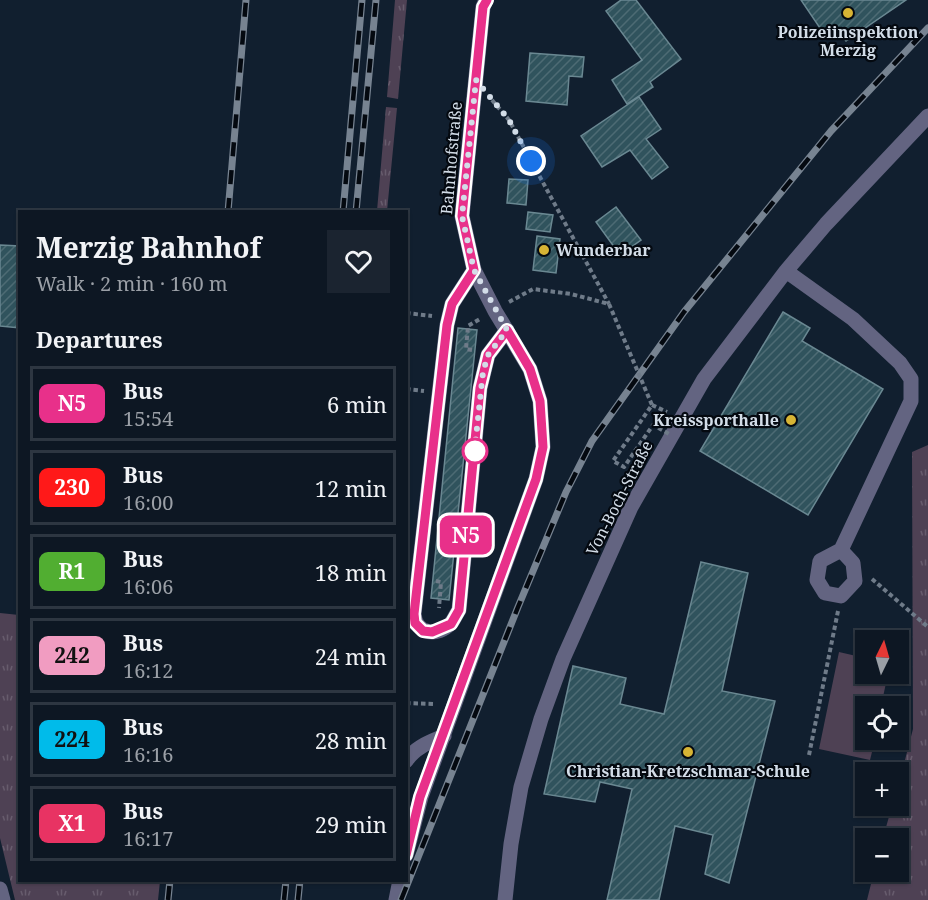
<!DOCTYPE html>
<meta charset="utf-8">
<style>
:root{--surface:#0d1723;--page:#1b2430;--text:#f1f3f6;--muted:#9a9fa6;--line:#2d3641}
body{margin:0;font-family:"Noto Serif",serif;background:var(--page);color:var(--text);height:100vh;display:flex;flex-direction:column;font-size:22px;white-space:nowrap}
*{box-sizing:border-box;margin:0}
p{font-size:20px;color:var(--muted)}
.icon{flex:none;width:33px;height:33px;fill:none;stroke:currentColor;stroke-width:2;stroke-linecap:round;stroke-linejoin:round}
.map{position:relative;flex:1;overflow:hidden}
.drawer{position:absolute;left:18px;top:210px;width:390px;height:672px;display:flex;flex-direction:column;background:var(--surface);border-radius:0px;box-shadow:0 2px 4px #0004,0 0 0 2px var(--line)}
.drawer>*{flex:none}
.badge{padding:0 12px;border-radius:9px;font-size:21px;line-height:39px}
.needle{width:39px;rotate:5deg}
.controls{position:absolute;left:855px;top:630px;display:grid;gap:12px}
.controls a{display:grid;place-items:center;width:54px;height:54px;border-radius:0px;background:var(--surface);box-shadow:0 2px 4px #0004,0 0 0 2px var(--line);font-size:30px}
.you{position:absolute;width:30px;height:30px;margin:-15px;border:4px solid #fff;border-radius:50%;background:#1a73e8;box-shadow:0 0 0 9px #1a73e833}
.map>.badge{position:absolute;translate:-50% -50%;box-shadow:0 0 0 3px #fff}
h2{padding:0 18px;font-size:22px;line-height:54px}
.round{display:grid;place-items:center;flex:none;width:63px;height:63px;border-radius:0px;background:var(--page)}
.overview{display:flex;align-items:center;justify-content:space-between;height:102px;padding:0 18px}
h1{font-size:28px;font-weight:700;line-height:45px}
ul{padding:0;list-style:none}
li{display:flex;align-items:center;gap:18px;height:75px;margin:0 12px 9px;padding:0 6px;border:3px solid var(--line);border-radius:0px}
li div{flex:1}
li b{display:block;font-size:22px}
li em{font-style:normal}
li .badge{min-width:66px;font-weight:700;text-align:center}
.map>svg:first-child{display:block}
.grass{fill:url(#grass-tufts)}
.garden{fill:#4e4154}
.building{fill:url(#building-hatch);stroke:#6a8892;stroke-width:1.5}
.lines{fill:none;stroke-linecap:round;stroke-linejoin:round}
.path{stroke:#6f7b89;stroke-width:4;stroke-dasharray:4.5 3;stroke-linecap:butt}
.minor{stroke:#636481;stroke-width:15}
.rail-casing{stroke:#778391;stroke-width:7}
.rail{stroke:#040910;stroke-width:4.5;stroke-dasharray:14;stroke-linecap:butt}
.path-bridge{stroke:#6f7b89;stroke-width:4;stroke-dasharray:4.5 3;stroke-linecap:butt}
.line-casing{stroke:#fff;stroke-width:14}
.line{stroke:#e8308a;stroke-width:9}
.walk{stroke:#d3dde8;stroke-width:6;stroke-dasharray:0 10.8}
.poi-dot{fill:#d7b434;stroke:#040910;stroke-width:2}
.stop-dot{fill:#fff;stroke:#e8308a;stroke-width:3}
.labels{text-anchor:middle;dominant-baseline:central;stroke-width:4.5;stroke-linejoin:round;paint-order:stroke}
.poi-label{font-size:16px;font-weight:bold;fill:#d3dde8;stroke:#040910}
.street-label{font-size:16px;fill:#d3dde8;stroke:#040910}
</style>
<div class="map">
<svg width="928" height="900" viewBox="0 0 928 900">
<defs>
<pattern id="grass-tufts" width="24" height="20" patternUnits="userSpaceOnUse" patternTransform="scale(1.5)"><rect width="24" height="20" fill="#4e4154"/><path d="M3 7l-1-3M5 7V3M7 7l1-3M15 17l-1-3M17 17v-4M19 17l1-3" fill="none" stroke="#675c6d"/></pattern>
<pattern id="building-hatch" width="6" height="6" patternUnits="userSpaceOnUse" patternTransform="scale(1.5)"><rect width="6" height="6" fill="#30535d"/><path d="M-1 1l2-2M0 6l6-6M5 7l2-2" fill="none" stroke="#4d6b74"/></pattern>
</defs>
<rect width="100%" height="100%" fill="#111f2f"/>
<path class="grass" d="M395 0H407L398 99 387 97Z
M386 107 397 108 387 211H377Z
M928 445V900H867L874 872H898V838H883L892 806H898L899 783 913 729 912 452Z
M0 613 19 615 20 880 160 881 158 900H15L0 838Z"/>
<path class="garden" d="M839 652 865 658 866 674H888L881 706H866V740H875L870 760 819 749Z"/>
<path class="building" d="M621 0H636L681 59 650 82 653 87 627 104 612 80 642 60 606 11Z
M801 0H906L846 41 835 26 824 34Z
M530 53 584 57 582 77 569 76 567 105 526 101Z
M639 97 661 129 646 139 668 167 652 179 630 150 602 167 581 136Z
M509 179 528 180 526 205 507 203Z
M616 207 641 240 620 255 596 222Z
M528 212 553 215 550 232 526 229Z
M537 236 560 239 556 273 533 270Z
M0 245 20 246V328L0 326Z
M783 312 810 328 802 341 883 389 808 515 700 451Z
M458 328 477 330 449 600 431 598Z
M701 562 748 573 722 691 775 701 729 883 705 874 713 835 675 826 659 900H607L632 789 600 782 595 802 544 794 573 666 626 678 620 704 664 714Z"/>
<g class="lines">
<path class="path" d="M492 100 509 120 609 304
M509 302 533 289 571 294 609 304
M406 313 432 316
M472 350 466 349 468 326 480 319
M406 389 424 391
M652 405 667 412
M872 579 928 627
M436 581 441 582 439 608
M406 703 436 704
M809 755 838 611"/>
<path class="minor" d="M474 270 452 304 447 325 414 614C416 635 438 637 451 623 454 620 456 614 459 610L480 388 488 355 507 330
M786 271 853 319 900 363 911 379V401L841 550 820 561 817 580 825 593 841 596 855 581 853 563 841 550
M406 761C415 747 430 742 444 736
M406 855 421 797 536 479 543 447 540 401 530 369 495 311 474 270 462 216 483 7 486 0
M0 889 3 900
M396 900 400 880
M505 900 511 844 521 787 541 719 563 659 631 507 704 379 786 271 826 224 928 116"/>
<defs>
<path id="rail" d="M228 212 246 0
M343 212 362 0
M356 212 376 0
M168 900 170 880
M284 900 286 880
M298 900 300 880
M401 900 518 607 566 492 592 441 684 312 831 131 928 28"/>
</defs>
<use href="#rail" class="rail-casing"/>
<use href="#rail" class="rail"/>
<path class="path-bridge" d="M609 304 652 405 613 461 624 467 653 425 671 435"/>
</g>
<g class="lines">
<defs>
<path id="line" d="M406 855 420 797 536 479 543 447 540 401 530 369 507 330 488 355 480 388 459 610 451 624 432 632 423 631 415 623 414 614 447 325 452 304 474 270 462 216 483 7 487 0"/>
</defs>
<use href="#line" class="line-casing"/>
<use href="#line" class="line"/>
<path class="walk" d="M475 451 474 456 483 372 488 355 507 330 474 270 462 216 476 80 509 120 531 161"/>
</g>
<g class="poi-dot">
<circle cx="848" cy="13" r="6"/>
<circle cx="544" cy="250" r="6"/>
<circle cx="791" cy="420" r="6"/>
<circle cx="688" cy="752" r="6"/>
</g>
<circle class="stop-dot" cx="475" cy="451" r="12"/>
<g class="labels">
<g class="poi-label">
<text x="848" y="32">Polizeiinspektion<tspan x="848" dy="18">Merzig</tspan></text>
<text x="556" y="250" text-anchor="start">Wunderbar</text>
<text x="779" y="420" text-anchor="end">Kreissporthalle</text>
<text x="688" y="771">Christian-Kretzschmar-Schule</text>
</g>
<g class="street-label">
<text transform="translate(451 158) rotate(-85)">Bahnhofstraße</text>
<text transform="translate(619 498) rotate(-63)">Von-Boch-Straße</text>
</g>
</g>
</svg>
<div class="controls">
<a><svg class="needle" viewBox="-14 -14 28 28"><path d="M0-13l5 13h-10z" fill="#e53935"/><path d="M0 13l5-13h-10z" fill="#9a9fa6"/></svg></a>
<a><svg class="icon" aria-label="locate" viewBox="0 0 24 24"><circle cx="12" cy="12" r="6"/><path d="M12 2v4M12 18v4M2 12h4M18 12h4"/></svg></a>
<a>+</a>
<a>−</a>
</div>
<div class="you" style="left:531px;top:161px"></div>
<b class="badge" style="left:466px;top:535px;background:#e8308a;color:#fff">N5</b>
<section class="drawer">
<div class="overview"><div><h1>Merzig Bahnhof</h1><p>Walk · 2 min · 160 m</p></div><a class="round"><svg class="icon" aria-label="heart" viewBox="0 0 24 24"><path d="M12 20l-8-8c-3-5 5-10 8-4 3-6 11-1 8 4z"/></svg></a></div>
<h2>Departures</h2>
<ul>
<li><span class="badge" style="background:#e8308a;color:#fff">N5</span><div><b>Bus</b><p>15:54</p></div><em>6 min</em></li>
<li><span class="badge" style="background:#ff1919;color:#fff">230</span><div><b>Bus</b><p>16:00</p></div><em>12 min</em></li>
<li><span class="badge" style="background:#51ae31;color:#fff">R1</span><div><b>Bus</b><p>16:06</p></div><em>18 min</em></li>
<li><span class="badge" style="background:#f19cc1;color:#111">242</span><div><b>Bus</b><p>16:12</p></div><em>24 min</em></li>
<li><span class="badge" style="background:#00bbea;color:#111">224</span><div><b>Bus</b><p>16:16</p></div><em>28 min</em></li>
<li><span class="badge" style="background:#e83363;color:#fff">X1</span><div><b>Bus</b><p>16:17</p></div><em>29 min</em></li>
</ul>
</section>
</div>
